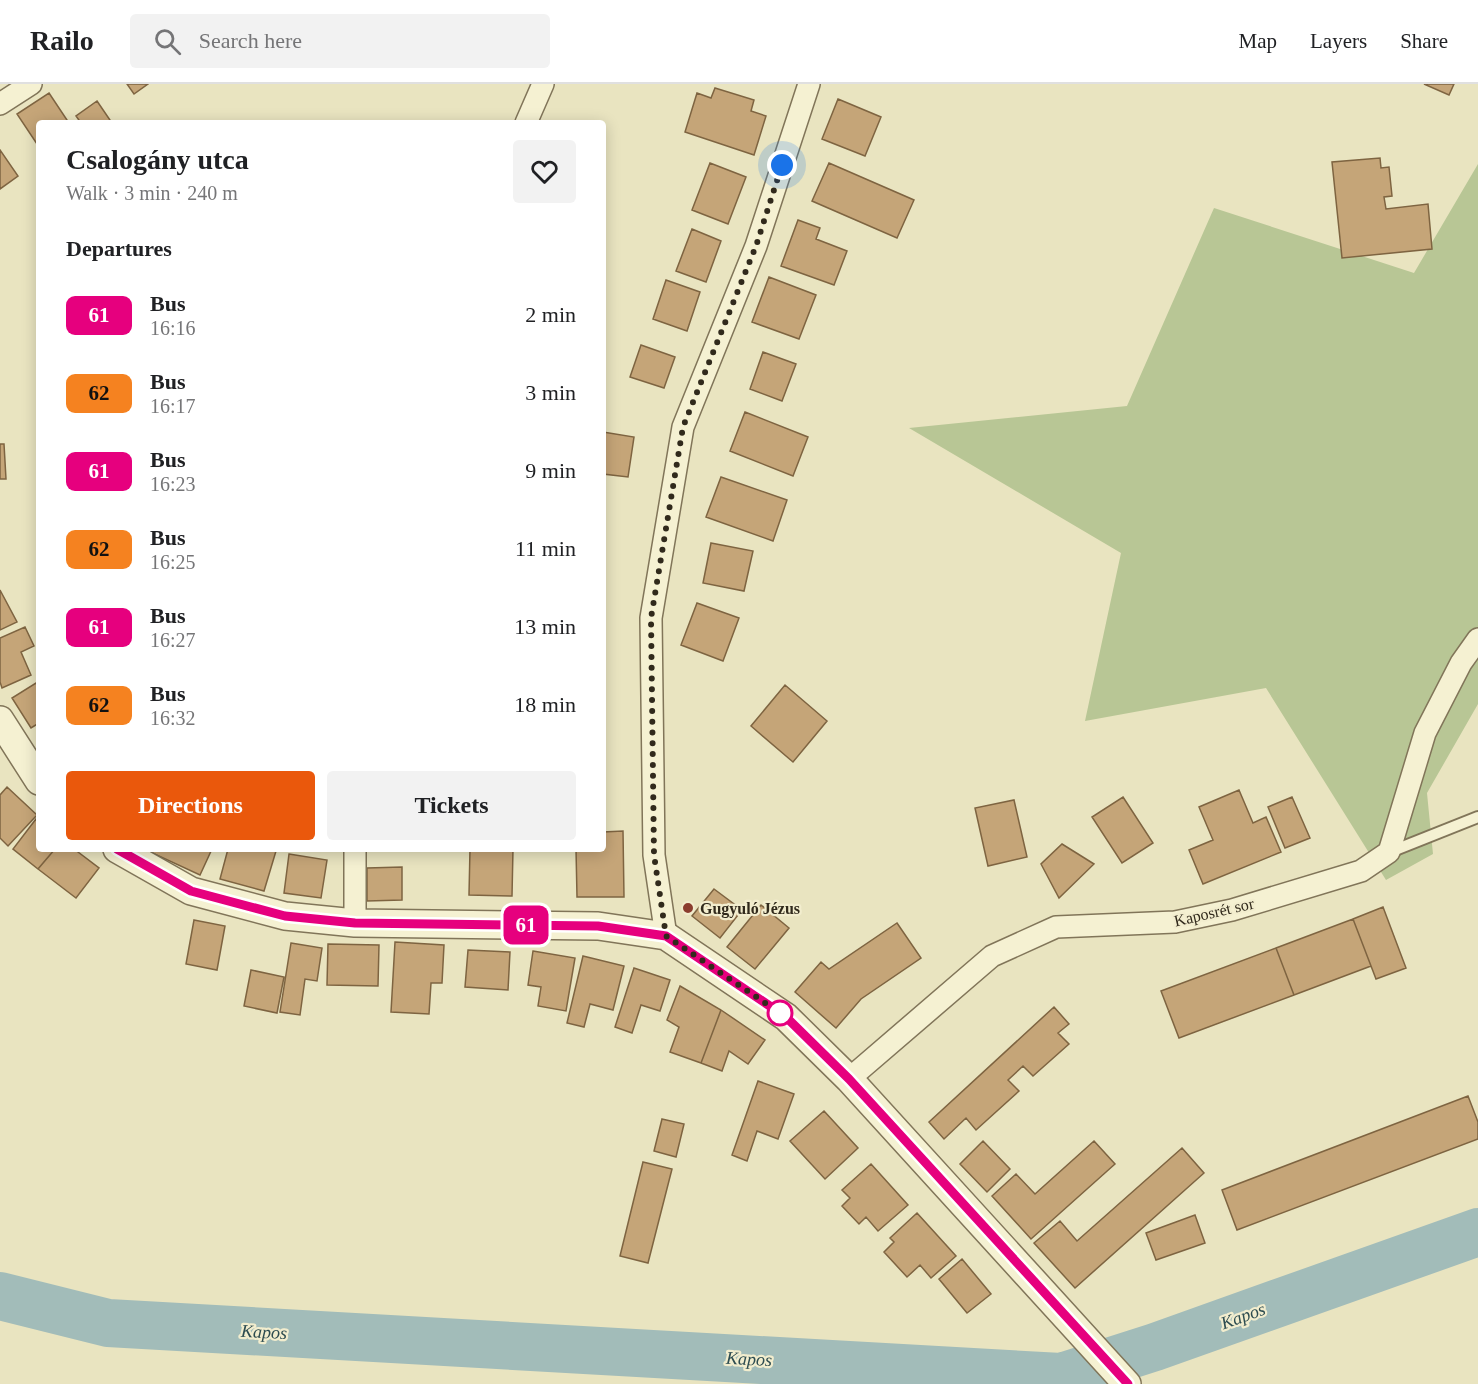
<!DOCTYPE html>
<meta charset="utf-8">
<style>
:root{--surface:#fff;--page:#f2f2f2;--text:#202124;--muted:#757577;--line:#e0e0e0;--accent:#ea580c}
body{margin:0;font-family:Georgia,serif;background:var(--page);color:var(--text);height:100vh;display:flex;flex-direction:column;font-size:22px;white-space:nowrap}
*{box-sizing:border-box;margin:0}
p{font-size:20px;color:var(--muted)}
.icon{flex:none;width:33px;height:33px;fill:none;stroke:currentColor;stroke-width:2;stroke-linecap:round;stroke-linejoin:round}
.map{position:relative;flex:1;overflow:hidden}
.sheet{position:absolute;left:36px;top:36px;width:570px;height:732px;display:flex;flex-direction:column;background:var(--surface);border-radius:6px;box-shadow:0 3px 15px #0003}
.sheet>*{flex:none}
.badge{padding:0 12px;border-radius:9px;font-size:21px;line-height:39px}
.you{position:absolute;width:30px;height:30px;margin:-15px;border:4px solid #fff;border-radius:50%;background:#1a73e8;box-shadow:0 0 0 9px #1a73e833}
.map>.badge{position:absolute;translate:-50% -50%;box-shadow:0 0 0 3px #fff}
h2{padding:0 30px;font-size:22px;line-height:54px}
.round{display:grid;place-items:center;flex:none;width:63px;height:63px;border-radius:6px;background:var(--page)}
.summary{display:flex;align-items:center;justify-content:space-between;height:102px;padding:0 30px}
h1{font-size:28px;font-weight:700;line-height:45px}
.action{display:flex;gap:12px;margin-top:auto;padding:12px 30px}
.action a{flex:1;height:69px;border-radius:6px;background:var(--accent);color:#fff;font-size:24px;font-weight:700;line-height:69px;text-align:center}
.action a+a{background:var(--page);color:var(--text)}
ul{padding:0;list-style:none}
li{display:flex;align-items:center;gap:18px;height:78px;padding:0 30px}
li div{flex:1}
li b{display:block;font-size:22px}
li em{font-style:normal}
li .badge{min-width:66px;font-weight:700;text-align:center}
header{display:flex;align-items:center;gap:36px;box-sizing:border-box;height:84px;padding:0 30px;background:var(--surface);border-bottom:2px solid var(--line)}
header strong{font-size:28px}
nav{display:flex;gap:33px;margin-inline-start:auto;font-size:21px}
.search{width:420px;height:54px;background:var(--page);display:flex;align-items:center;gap:15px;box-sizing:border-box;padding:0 21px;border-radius:6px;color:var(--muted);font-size:22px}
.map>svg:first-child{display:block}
.green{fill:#b8c695}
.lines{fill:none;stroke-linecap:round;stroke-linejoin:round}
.river{stroke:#a2bcb9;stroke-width:48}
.building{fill:#c5a578;stroke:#7e6441;stroke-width:1.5}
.service-casing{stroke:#817559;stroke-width:14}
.minor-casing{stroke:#817559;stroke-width:24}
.tertiary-casing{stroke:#817559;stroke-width:30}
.service{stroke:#f5f1d2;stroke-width:10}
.minor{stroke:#f5f1d2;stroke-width:21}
.tertiary{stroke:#f5f1d2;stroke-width:27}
.line-casing{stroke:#fff;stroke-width:14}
.line{stroke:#e6007e;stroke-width:9}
.walk{stroke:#312a1c;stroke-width:6;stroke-dasharray:0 10.8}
.poi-dot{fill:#8b3d2e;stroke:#f2edce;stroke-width:2}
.stop-dot{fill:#fff;stroke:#e6007e;stroke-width:3}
.labels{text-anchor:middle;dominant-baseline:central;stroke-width:4.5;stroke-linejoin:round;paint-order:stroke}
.poi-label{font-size:16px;font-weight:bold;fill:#312a1c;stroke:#f2edce;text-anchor:start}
.street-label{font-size:16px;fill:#312a1c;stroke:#f2edce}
.water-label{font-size:18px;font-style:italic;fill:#2d4c50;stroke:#f2edce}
</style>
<header>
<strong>Railo</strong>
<div class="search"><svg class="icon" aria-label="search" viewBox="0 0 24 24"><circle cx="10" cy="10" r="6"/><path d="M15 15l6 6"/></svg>Search here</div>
<nav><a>Map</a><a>Layers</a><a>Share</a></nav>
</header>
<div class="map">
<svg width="1478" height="1300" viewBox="0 0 1478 1300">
<rect width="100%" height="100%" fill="#e9e4c0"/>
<path class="green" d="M1478 80V620L1427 709 1433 770 1386 796 1266 604 1085 637 1121 469 909 344 1127 322 1214 124 1414 189Z"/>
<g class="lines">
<path class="river" d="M0 1212 108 1239 1061 1293 1155 1263 1478 1148"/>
</g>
<path class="building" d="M127 0H148L134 10Z
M1424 0H1454L1449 11Z
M715 4 754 16 751 27 766 32 754 71 685 48 697 9 711 14Z
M49 9 69 39H39V63L17 30Z
M838 15 881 33 865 72 822 55Z
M97 17 112 39H81L76 32Z
M0 66 18 92 0 105Z
M1380 74 1381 84 1389 83 1392 112 1384 113 1386 125 1428 120 1432 165 1342 174 1332 78Z
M710 79 746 93 728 140 692 126Z
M829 79 914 116 897 154 812 117Z
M798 136 820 144 816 155 847 167 834 201 781 182Z
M692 145 721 157 706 198 676 187Z
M769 193 816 211 799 255 752 238Z
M666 196 700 208 687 247 653 235Z
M641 261 675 273 664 304 630 293Z
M763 268 796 280 782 317 750 305Z
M745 328 808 353 793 392 730 367Z
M603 348 634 353 628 393 603 390Z
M0 360H4L6 395H0Z
M721 393 787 416 773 457 706 433Z
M711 459 753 467 744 507 703 499Z
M0 506 17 538 0 546Z
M697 519 739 534 723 577 681 561Z
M25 543 34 562 21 568 31 591 2 604 0 598V554Z
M36 599 39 603V639L31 644 12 614Z
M785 601 827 637 793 678 751 642Z
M7 703 37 731 8 762 0 754V711Z
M1239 706 1253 739 1266 733 1281 768 1203 800 1189 766 1213 756 1199 723Z
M1123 713 1153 759 1122 779 1092 733Z
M1292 713 1310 754 1285 764 1268 723Z
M1014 716 1027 773 988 782 975 724Z
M36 735 39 738V765H55L38 785 13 765Z
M623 747 624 813H577L576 765H603V748Z
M1062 760 1094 780 1059 814 1041 780Z
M55 765H74L99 784 76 814 38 785Z
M149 765H212L200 791 148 767Z
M228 765H267L276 767 264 807 220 795Z
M470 765H513L512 812 469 811Z
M289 770 327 776 321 814 284 809Z
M402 783V816L367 817V784Z
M714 805 742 826 720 854 692 832Z
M761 821 789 844 755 885 727 863Z
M1383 823 1406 884 1376 895 1353 835Z
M1353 835 1371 882 1294 911 1276 864Z
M194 836 225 842 217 886 186 880Z
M897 839 921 874 861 915 836 944 795 908 821 878 829 885Z
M395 858 444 861 442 899H431L429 930 391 928Z
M291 859 322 864 317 897 305 895 300 931 280 928Z
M328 860 379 861 378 902 327 901Z
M1276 864 1294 911 1179 954 1161 907Z
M468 866 510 868 508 906 465 903Z
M533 867 575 874 566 927 538 922 541 903 528 901Z
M583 872 624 882 613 926 590 920 584 943 567 939Z
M634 884 670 896 660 927 641 921 632 949 615 943Z
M251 886 284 893 277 929 244 922Z
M680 902 721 926 701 979 670 968 679 943 667 936Z
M1054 923 1069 940 1058 949 1069 960 1033 992 1023 982 1008 996 1019 1007 976 1046 966 1034 944 1055 929 1038Z
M721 926 765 956 748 980 729 967 722 987 701 979Z
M758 997 794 1010 778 1055 757 1047 747 1077 732 1071Z
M1468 1012 1478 1038V1055L1237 1146 1222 1106Z
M824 1027 858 1064 825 1095 790 1057Z
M662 1035 684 1040 676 1073 654 1067Z
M983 1057 1010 1085 987 1108 960 1080Z
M1094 1057 1115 1080 1031 1155 992 1112 1016 1090 1035 1110Z
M1182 1064 1204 1089 1075 1204 1034 1159 1060 1137 1077 1157Z
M643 1078 672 1085 648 1179 620 1172Z
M871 1080 908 1121 878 1147 866 1133 859 1140 842 1122 850 1114 842 1106Z
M917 1129 956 1172 931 1194 920 1181 907 1193 884 1168 894 1158 890 1154Z
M1195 1131 1205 1159 1156 1176 1146 1149Z
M962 1175 991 1210 967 1229 939 1195Z"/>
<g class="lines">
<defs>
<path id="service" d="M1390 768 1478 733"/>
<path id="minor" d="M0 20 31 0
M526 39 543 0
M355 839V765
M666 852 654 771 651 534 683 343 756 162 809 0
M849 995 992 872 1056 843 1175 838 1232 826 1361 787 1389 768 1425 649 1461 579 1478 555"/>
<path id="tertiary" d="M0 636 39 697
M117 765 191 807 285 832 355 839 598 842 666 852 786 933 849 995 1127 1300"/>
</defs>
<use href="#service" class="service-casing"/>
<use href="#minor" class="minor-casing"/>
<use href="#tertiary" class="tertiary-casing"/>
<use href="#service" class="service"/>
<use href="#minor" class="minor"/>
<use href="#tertiary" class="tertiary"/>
</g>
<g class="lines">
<defs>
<path id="line" d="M117 765 191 807 285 832 355 839 598 842 666 852 786 933 849 995 1128 1300"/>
</defs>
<use href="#line" class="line-casing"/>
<use href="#line" class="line"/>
<path class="walk" d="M780 929 786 933 666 852 654 771 651 534 683 343 756 162 782 81"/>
</g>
<circle class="poi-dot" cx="688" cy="824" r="6"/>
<circle class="stop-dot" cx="780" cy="929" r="12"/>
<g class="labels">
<g class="poi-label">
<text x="700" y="824">Gugyuló Jézus</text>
</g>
<g class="street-label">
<text transform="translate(1214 828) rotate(-13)">Kaposrét sor</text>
</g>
<g class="water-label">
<text transform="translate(1243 1232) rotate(-20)">Kapos</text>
<text transform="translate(264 1248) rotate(3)">Kapos</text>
<text transform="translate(749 1275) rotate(3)">Kapos</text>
</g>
</g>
</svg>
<div class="you" style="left:782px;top:81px"></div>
<b class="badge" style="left:526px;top:841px;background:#e6007e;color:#fff">61</b>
<section class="sheet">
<div class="summary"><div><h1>Csalogány utca</h1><p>Walk · 3 min · 240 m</p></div><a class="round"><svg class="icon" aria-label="heart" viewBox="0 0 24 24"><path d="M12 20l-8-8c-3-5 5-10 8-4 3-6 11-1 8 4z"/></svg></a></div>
<h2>Departures</h2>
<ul>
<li><span class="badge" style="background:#e6007e;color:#fff">61</span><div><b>Bus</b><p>16:16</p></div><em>2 min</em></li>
<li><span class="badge" style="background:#f58220;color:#111">62</span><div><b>Bus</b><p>16:17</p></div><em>3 min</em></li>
<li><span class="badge" style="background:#e6007e;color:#fff">61</span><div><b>Bus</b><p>16:23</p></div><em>9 min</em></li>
<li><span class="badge" style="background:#f58220;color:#111">62</span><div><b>Bus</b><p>16:25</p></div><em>11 min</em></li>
<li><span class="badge" style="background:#e6007e;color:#fff">61</span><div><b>Bus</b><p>16:27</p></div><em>13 min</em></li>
<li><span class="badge" style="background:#f58220;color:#111">62</span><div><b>Bus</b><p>16:32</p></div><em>18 min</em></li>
</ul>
<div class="action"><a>Directions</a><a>Tickets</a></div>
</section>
</div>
